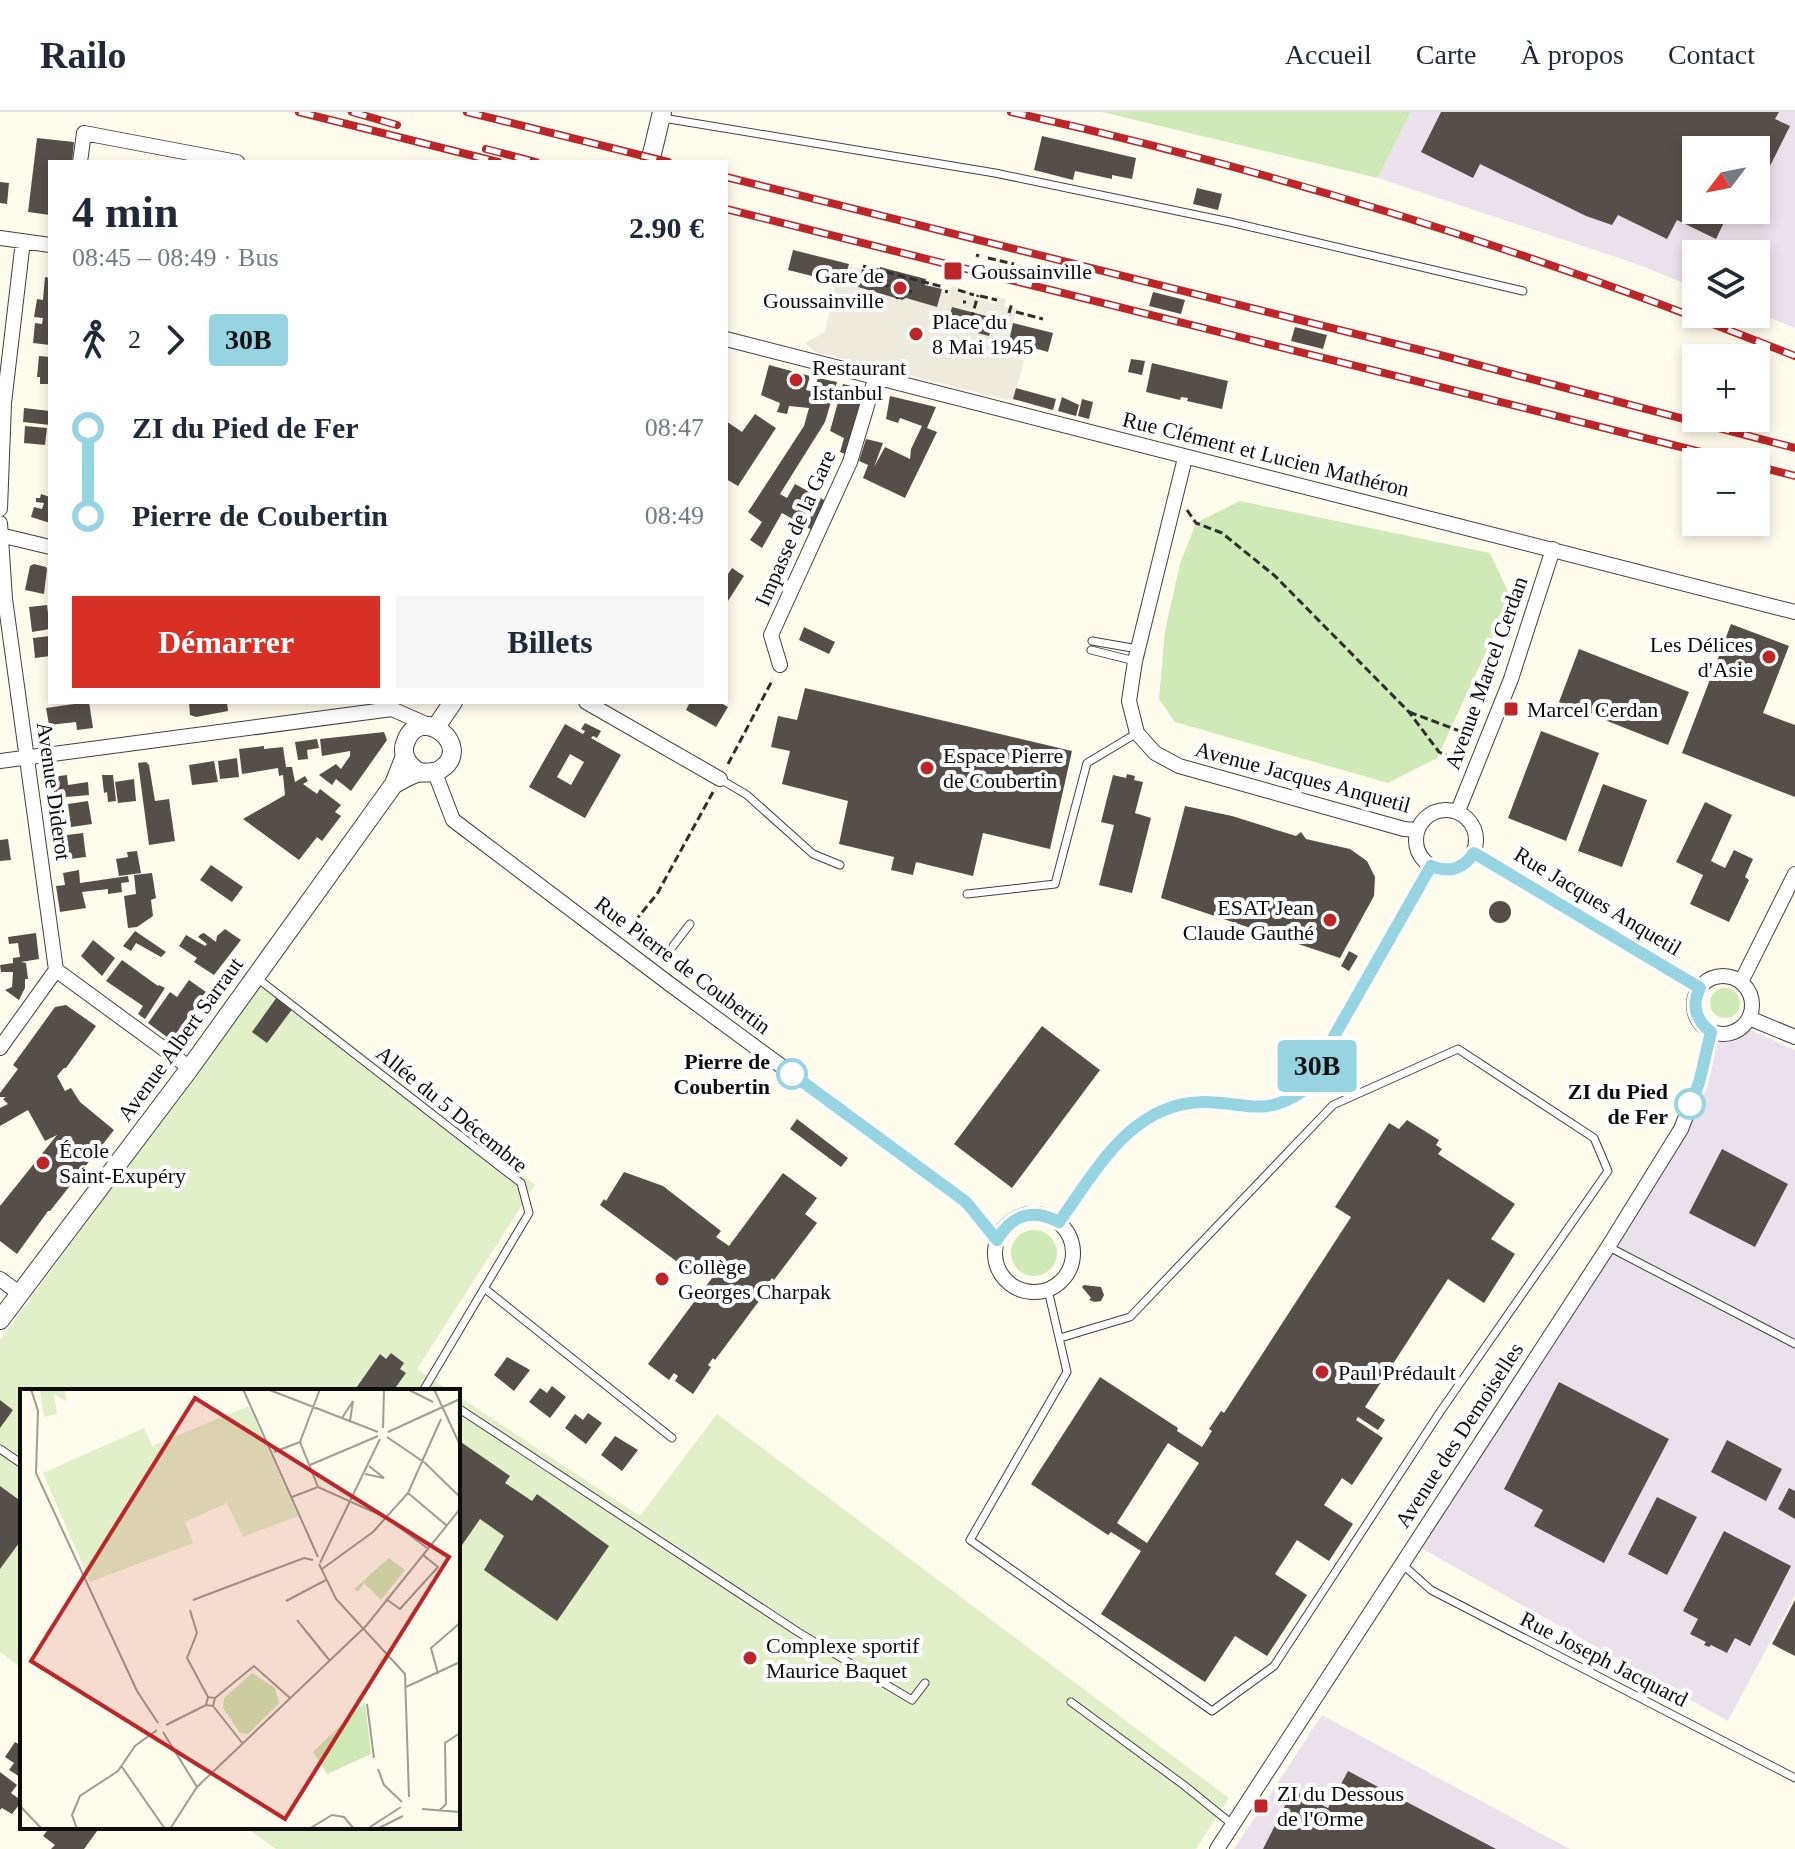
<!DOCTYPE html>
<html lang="fr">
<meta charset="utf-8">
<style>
:root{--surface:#fff;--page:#f6f6f7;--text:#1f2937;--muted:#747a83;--line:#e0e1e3;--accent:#d93025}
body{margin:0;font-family:"Times New Roman",serif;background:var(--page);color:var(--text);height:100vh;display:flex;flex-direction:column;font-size:30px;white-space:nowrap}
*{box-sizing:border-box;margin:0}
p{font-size:26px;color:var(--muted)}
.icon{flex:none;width:44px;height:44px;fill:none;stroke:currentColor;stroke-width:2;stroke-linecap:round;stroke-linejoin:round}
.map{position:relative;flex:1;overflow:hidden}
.side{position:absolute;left:48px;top:48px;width:680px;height:544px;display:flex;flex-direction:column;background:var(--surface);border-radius:0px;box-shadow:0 4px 12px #0003}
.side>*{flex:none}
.badge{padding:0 16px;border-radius:6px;font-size:28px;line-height:52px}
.needle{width:52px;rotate:238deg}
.buttons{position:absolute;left:1682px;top:24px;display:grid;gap:16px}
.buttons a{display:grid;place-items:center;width:88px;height:88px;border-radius:0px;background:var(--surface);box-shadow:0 4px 12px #0003;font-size:40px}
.map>.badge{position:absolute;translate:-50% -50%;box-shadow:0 0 0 4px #fff}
.legs{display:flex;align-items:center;gap:12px;height:88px;padding:0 24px;font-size:26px}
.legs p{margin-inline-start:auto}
.summary{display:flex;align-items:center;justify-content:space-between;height:136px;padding:0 24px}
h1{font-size:44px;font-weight:600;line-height:60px}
.cta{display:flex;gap:16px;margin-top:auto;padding:16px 24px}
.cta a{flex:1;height:92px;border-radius:0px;background:var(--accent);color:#fff;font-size:32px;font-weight:600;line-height:92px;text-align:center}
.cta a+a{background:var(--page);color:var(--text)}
ul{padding:0 24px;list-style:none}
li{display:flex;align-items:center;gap:28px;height:88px;font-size:30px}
li i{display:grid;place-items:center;width:12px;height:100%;margin:0 10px;background:currentColor}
li i::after{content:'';width:20px;height:20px;margin:-10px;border:6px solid;border-radius:50%;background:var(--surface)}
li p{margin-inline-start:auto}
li:first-child i{background:linear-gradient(#0000 50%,currentColor 0)}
li:last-child i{background:linear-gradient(currentColor 50%,#0000 0)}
header{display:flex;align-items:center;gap:48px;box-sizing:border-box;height:112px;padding:0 40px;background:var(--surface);border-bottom:2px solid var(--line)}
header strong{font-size:38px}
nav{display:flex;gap:44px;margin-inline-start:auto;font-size:28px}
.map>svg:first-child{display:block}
.industrial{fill:#ebe1ec;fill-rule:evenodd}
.green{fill:#cfe9b7}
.pitch{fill:#e1f0c9}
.plaza{fill:#eeeadd}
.building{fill:#564f49;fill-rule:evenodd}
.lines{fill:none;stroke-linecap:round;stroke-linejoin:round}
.service-casing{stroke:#404040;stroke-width:9}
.minor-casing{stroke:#404040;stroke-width:16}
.tertiary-casing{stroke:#404040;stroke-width:20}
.path{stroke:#2f2f2f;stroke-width:3;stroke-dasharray:8 4;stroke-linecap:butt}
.service{stroke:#fff;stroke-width:7}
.minor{stroke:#fff;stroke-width:14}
.tertiary{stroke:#fff;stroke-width:18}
.rail-casing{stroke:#bc2628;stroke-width:8}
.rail{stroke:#fff;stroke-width:5;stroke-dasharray:15;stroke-linecap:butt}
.line-1-casing{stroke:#fff;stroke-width:18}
.line-1{stroke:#97d4e2;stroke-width:12}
.poi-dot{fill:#bc2628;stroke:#fff;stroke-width:3}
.stop-1-dot{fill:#fff;stroke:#97d4e2;stroke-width:4}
.labels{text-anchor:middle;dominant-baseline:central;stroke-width:8;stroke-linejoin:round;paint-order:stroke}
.poi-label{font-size:22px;fill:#0d0d0d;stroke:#fff;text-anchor:start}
.street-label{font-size:22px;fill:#0d0d0d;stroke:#fff}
.stop-label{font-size:22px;font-weight:bold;fill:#0d0d0d;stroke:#fff;text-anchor:end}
.inset-road{fill:none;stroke:#9e9c93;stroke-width:2}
.view{fill:#bc2628;fill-opacity:0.15;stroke:#bc2628;stroke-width:4}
.inset-edge{fill:none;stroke:#0d0d0d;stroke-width:4}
</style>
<header>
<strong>Railo</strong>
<nav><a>Accueil</a><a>Carte</a><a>À propos</a><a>Contact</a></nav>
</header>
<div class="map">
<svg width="1795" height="1737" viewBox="0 0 1795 1737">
<rect width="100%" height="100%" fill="#fffced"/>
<path class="industrial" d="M1411 0H1795V216L1756 200V142H1696V176L1634 151 1378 66ZM1696 38H1756V98H1696Z
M1744 915 1795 938V1483L1728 1609 1414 1432 1681 1017 1711 920 1727 923Z
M1322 1603 1570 1737H1234Z"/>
<path class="green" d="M1102 0H1411L1378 66Z
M1240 389 1490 441 1511 486 1437 646 1388 671 1175 610 1159 587 1165 519 1180 452 1196 411Z
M1710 891a15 15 0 1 1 30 0a15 15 0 1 1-30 0Z
M1011 1141a23 23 0 1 1 46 0a23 23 0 1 1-46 0Z"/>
<path class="pitch" d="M266 867 535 1073 417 1257 450 1279H22V1556L0 1540V1228Z
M458 1284 640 1404 717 1302 1229 1686 1196 1737H276L245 1715H458Z"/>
<path class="plaza" d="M848 154 862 157 858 175 902 188 906 186 937 195 941 179 950 182 952 174 959 176 958 181 995 192 997 185 1006 187 1004 194 1017 197 1005 243 1024 249 1013 289 815 240 805 231 825 220 837 163 845 165Z"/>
<path class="building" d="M1441 0H1779L1775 7 1790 14 1756 82V38H1696V98H1730L1716 127 1677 108 1667 127 1618 103 1612 113 1586 104 1480 52 1473 66 1421 40Z
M1042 24 1136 46 1132 67 1112 63V67L1075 59 1073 68 1034 58Z
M37 26 74 30 72 50H50V103L28 100Z
M0 70 9 71 7 92 0 91Z
M1197 76 1222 82 1218 98 1193 92Z
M793 138 849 152 845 165 837 163 836 170 788 158Z
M880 155 926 167 925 173 942 177 937 195 906 186 902 188 892 185 858 175 862 157 879 161Z
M45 165 50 166V233L33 231 35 211 42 212 43 206 34 205 37 187 43 188Z
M1153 180 1185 188 1181 202 1149 194Z
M952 195 994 206 989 224 947 213Z
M1013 211 1053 221 1048 240 1009 229Z
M1295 215 1327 223 1323 237 1291 229Z
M39 244 50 245V272H40V265H37Z
M1131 247 1145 249 1142 263 1128 260Z
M1152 251 1228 269 1222 297 1187 289 1188 286 1181 285 1180 288 1146 280Z
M769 253 810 264 806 278 814 280 818 266 837 270 825 310 780 382 787 386 795 372 826 389 812 418 782 401 762 436 750 428 762 410 748 400 804 314 809 296 789 294 787 302 777 300 780 291 761 283Z
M843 272 868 278 847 343 840 340 844 326 830 319Z
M1016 276 1056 287 1053 298 1013 287Z
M890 284 936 295 927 316 937 320 905 386 863 366 868 353 859 349 866 327 883 331 874 355 885 335 910 347 911 337 922 314 900 306 898 311 886 307Z
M1062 285 1079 293 1076 304 1058 299Z
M1082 287 1093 290 1089 307 1078 304Z
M24 296 50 299V313L23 310Z
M755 302 776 316 738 374 726 367V309L742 320Z
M25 314 47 316 45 333 24 331Z
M41 382 50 385V411L31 405 34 395 42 397 44 391 36 390V386H40Z
M34 452 46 455 47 457 44 482 25 478 30 454Z
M732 456 744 464 726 492V465Z
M47 493 50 517 32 520 29 495Z
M1731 512 1789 534 1763 601 1795 613V685L1682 641Z
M804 515 835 530 829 542 799 528Z
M50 524V544L35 546 33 526Z
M1579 537 1689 580 1668 633 1559 590Z
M805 576 1072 639 1050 737 983 721 973 764 916 750 913 763 891 758 894 745 839 732 848 689 782 672 790 639 771 635 778 604 797 608Z
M73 590H89L93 616 77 618 76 610 49 613 46 596 74 592Z
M189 590H227L228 599 196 605 190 603Z
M690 590H719L728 595 716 615 686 598Z
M585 611 601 619 597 626 593 624 591 626 621 643 585 706 529 675 565 612 583 622 585 619 581 617ZM570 642 584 650 571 673 557 665Z
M1541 619 1599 641 1566 729 1508 706Z
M384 620 387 628 351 679 336 667 332 673 319 663 336 652 341 657 350 644V639L322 644 320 627Z
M317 627 319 636 307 638 308 647 298 648 295 630Z
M264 634V637L283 635 286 655H292L295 670 305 664 308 669 303 672 317 682 320 677 341 693 335 700 341 704 322 729 317 725 299 748 243 707 285 683 283 663 279 664 278 656 242 662 239 637Z
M237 646 239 665 220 667 218 649Z
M214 649 218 670 192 673 189 653Z
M146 650 149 653 155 689 169 687 175 729 149 733 138 651Z
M1127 662 1135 664 1134 668 1143 670 1135 701 1151 706 1132 781 1099 773 1114 713 1101 710 1113 663 1126 666Z
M67 663 68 673 88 670 89 683 55 686 52 665Z
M102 663H113L116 689 108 690 107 680 104 681Z
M134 667 136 689 118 691 115 670Z
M1603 672 1647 688 1622 755 1578 739Z
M88 689 92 712 71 715 68 692Z
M1705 690 1732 703 1711 749 1725 756 1734 738 1753 747 1745 765 1749 768 1729 810 1690 792 1703 763 1676 750Z
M1185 694 1232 704 1296 724 1301 720 1306 727 1350 737 1367 749 1375 765 1374 784 1340 846 1161 786Z
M83 721 86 745 61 748 59 724Z
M8 727 11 748 0 749V728Z
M137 739 141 761 119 764 116 747 128 745 127 740Z
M211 753 243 775 232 790 200 768Z
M79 758 80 771 128 764 129 770 121 771 122 780 108 782V777L82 780 86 796 60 800 56 774 65 773 63 761Z
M152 761 156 786 151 788 153 804 137 815 128 816 124 784 136 782 134 763Z
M1489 800a11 11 0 1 1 22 0a11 11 0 1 1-22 0Z
M225 817 241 828 214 863 194 850 197 846 179 834 186 823 205 834 207 832 198 825 201 822 204 821 216 830 217 824Z
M135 819 166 840 161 845 136 831 131 839 123 834Z
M36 821 39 847 21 850 26 851 28 867H25V876L19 888 5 878 12 875 13 860H1L0 853 13 851V846L20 845 18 831 9 832 8 825Z
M93 828 115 846 102 864 81 844Z
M1349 839 1358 844 1349 859 1341 854Z
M122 848 158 874 159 873 165 876 145 907 138 902 143 894 106 869Z
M189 868 206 880 175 923 167 925 148 911 170 880 177 885Z
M277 885 293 896 267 931 252 920Z
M66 893 96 914 66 956H64L57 964 65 979 71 976 80 990 114 1018 50 1099H48L17 1142 0 1129V1094L57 1023 45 1029 28 998 0 1014V996L8 992 3 987 6 985H0V981L18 957 13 953 55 895Z
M1042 914 1100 958 1012 1076 954 1032Z
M797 1007 848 1046 841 1055 790 1017Z
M1407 1008 1439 1028 1436 1033 1442 1037 1438 1042 1515 1092 1491 1127 1515 1142 1484 1191 1448 1167 1365 1295 1385 1308 1378 1318 1358 1305 1356 1308 1383 1326 1352 1373 1342 1366 1324 1393 1353 1412 1329 1449 1297 1428 1275 1462 1307 1483 1267 1544 1235 1524 1205 1570 1101 1502 1141 1439 1111 1420 1108 1423 1031 1372 1100 1265 1178 1316 1177 1319 1202 1335 1212 1319 1209 1317 1221 1299 1224 1301 1351 1105 1335 1095 1389 1011 1399 1017ZM1168 1331 1199 1351 1147 1431 1117 1411Z
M1722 1037 1788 1072 1755 1135 1689 1101Z
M624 1060 663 1074 721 1119 716 1125 729 1134 783 1061 817 1086 805 1102 817 1111 774 1168 772 1166 756 1188 759 1189 715 1248 713 1246 708 1253 711 1255 693 1282 675 1269 678 1264 674 1261 669 1268 648 1252 703 1178 709 1183 712 1179 706 1174 715 1162 698 1150 691 1160 600 1093 604 1087 606 1089Z
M1084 1173 1101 1175 1104 1183 1101 1189 1095 1190 1089 1188 1091 1186 1082 1175Z
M391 1241 404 1251 400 1257 406 1261 393 1279H354L380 1242 386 1247Z
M507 1245 530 1258 514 1279 494 1263Z
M1559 1270 1669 1327 1604 1451 1534 1414 1543 1398 1504 1377Z
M552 1274 566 1285 550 1306 529 1290 540 1276 547 1281Z
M0 1288 13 1298 0 1316Z
M588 1301 602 1311 586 1332 565 1316 575 1302 583 1308Z
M615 1324 638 1338 622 1359 601 1343Z
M458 1328 510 1364 505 1371 532 1389 537 1382 609 1434 557 1509 484 1458 504 1424 480 1407 458 1439Z
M1727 1328 1782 1357 1766 1389 1711 1360Z
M0 1374 22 1390V1427L0 1457Z
M1789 1376 1795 1379V1407L1778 1397Z
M1657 1385 1697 1405 1667 1463 1628 1442Z
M1724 1419 1791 1454 1750 1534 1735 1526 1727 1541 1711 1533 1709 1535 1704 1533 1706 1530 1690 1522 1698 1507 1683 1499Z
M1795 1488V1544L1772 1532Z
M15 1630 22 1634V1666L9 1658 14 1651 5 1645Z
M1348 1659 1496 1737H1263L1293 1678 1328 1696Z
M0 1660 17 1673 11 1681 22 1689 12 1702 2 1696 0 1698Z
M50 1715H58L64 1719 67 1715H100L84 1737H51L55 1733 43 1724Z"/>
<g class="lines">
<defs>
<path id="service" d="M663 6 995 61 1230 110 1523 179
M1092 529 1138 537
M1091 538 1135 549
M720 667 747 683 813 742 840 753
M967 782 1055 772 1087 651 1137 621
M673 834 690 812
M257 866 521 1071 529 1101 423 1279
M1609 1135 1795 1232
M484 1176 672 1326
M1048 1178 1067 1260 970 1428 1212 1599 1274 1554 1440 1300 1608 1059 1594 1026 1458 937 1333 993 1130 1205 1060 1226
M458 1296 798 1520 912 1588 925 1571
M0 1337 22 1352
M1402 1452 1431 1478 1795 1666
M1071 1590 1185 1674 1233 1713"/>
<path id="minor" d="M80 50 84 21 237 50
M0 126 50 133
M726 227 1795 500
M1185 346 1135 549 1129 589 1137 621 1155 641 1179 654 1404 717 1417 718
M0 397 4 291 23 129
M0 411 5 487 56 858
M0 423 50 435
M780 553 771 523 850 350 876 264
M586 590 720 667
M0 649 392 597 428 613
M435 661 453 708 667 870 966 1090 997 1128
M1416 728a30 30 0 1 1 60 0a30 30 0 1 1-60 0Z
M1458 699 1511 567 1553 437
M1474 741 1700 876
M1694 893a29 29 0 1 1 58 0a29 29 0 1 1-58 0Z
M1742 868 1795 762
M1749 906 1795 925
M0 936 56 858 190 956
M995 1141a39 39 0 1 1 78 0a39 39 0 1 1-78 0Z
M1059 1110C1096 1059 1130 991 1203 990 1244 990 1265 1005 1303 979L1431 754
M0 1167 19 1181
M1217 1737 1608 1135 1681 1017 1699 971 1711 920"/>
<path id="tertiary" d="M650 50 662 0
M436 615 453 590
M394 672C401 669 409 663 417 661 425 659 433 663 441 657 475 634 420 591 406 629 400 642 408 654 419 660
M0 1208 190 956 394 672 405 644"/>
</defs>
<use href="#service" class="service-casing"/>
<use href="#minor" class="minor-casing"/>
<use href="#tertiary" class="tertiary-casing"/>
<path class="path" d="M976 143 979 144
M988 146 1014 152
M863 154 943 175
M881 172 916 181
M958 178 974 183
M946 181 947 178
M980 184 997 188
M897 187 902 164
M963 190H966
M1016 200 1043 207
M1009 201 1012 191
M971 208 978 183
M1187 398 1196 411 1222 421 1275 464 1409 600 1439 640 1461 650
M1409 600 1473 624
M728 652 773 567
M627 819 657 782 713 680"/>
<use href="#service" class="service"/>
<use href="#minor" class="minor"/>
<use href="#tertiary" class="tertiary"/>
<defs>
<path id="rail" d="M299 0 498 50
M352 0 397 13
M467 0 668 50
M1011 0C1279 59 1539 142 1795 244
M486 37 536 50
M726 65 1440 243 1795 336
M726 97 1741 350
M1756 354 1795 364"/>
</defs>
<use href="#rail" class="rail-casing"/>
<use href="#rail" class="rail"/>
</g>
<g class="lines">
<defs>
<path id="line-1" d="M792 962 966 1090 997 1128C1011 1103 1033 1096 1059 1110 1096 1059 1131 991 1203 990 1246 990 1263 1006 1303 979L1431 754C1449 761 1463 757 1474 741L1700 876C1691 894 1696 908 1711 920L1699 971 1690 992"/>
</defs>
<use href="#line-1" class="line-1-casing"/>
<use href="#line-1" class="line-1"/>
</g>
<g class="poi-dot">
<rect x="943" y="149" width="20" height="20" rx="4"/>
<circle cx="900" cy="176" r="8"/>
<circle cx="916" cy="222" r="8"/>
<circle cx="796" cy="268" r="8"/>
<circle cx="1769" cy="545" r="8"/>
<rect x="1503" y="589" width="16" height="16" rx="4"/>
<circle cx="927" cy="656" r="8"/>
<circle cx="1330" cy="808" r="8"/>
<circle cx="43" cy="1051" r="8"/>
<circle cx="662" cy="1167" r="8"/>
<circle cx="1322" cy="1260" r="8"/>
<circle cx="750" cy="1546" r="8"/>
<rect x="1253" y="1686" width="16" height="16" rx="4"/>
</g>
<g class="stop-1-dot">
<circle cx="792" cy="962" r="14"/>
<circle cx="1690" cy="992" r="14"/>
</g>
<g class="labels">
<g class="poi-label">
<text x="971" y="159">Goussainville</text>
<text x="884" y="163" text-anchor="end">Gare de<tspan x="884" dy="25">Goussainville</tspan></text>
<text x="932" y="209">Place du<tspan x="932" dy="25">8 Mai 1945</tspan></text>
<text x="812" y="255">Restaurant<tspan x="812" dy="25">Istanbul</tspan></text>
<text x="1753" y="532" text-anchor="end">Les Délices<tspan x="1753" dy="25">d'Asie</tspan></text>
<text x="1527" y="597">Marcel Cerdan</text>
<text x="943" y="643">Espace Pierre<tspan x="943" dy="25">de Coubertin</tspan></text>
<text x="1314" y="795" text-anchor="end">ESAT Jean<tspan x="1314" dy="25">Claude Gauthé</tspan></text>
<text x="59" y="1038">École<tspan x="59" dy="25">Saint-Exupéry</tspan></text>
<text x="678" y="1154">Collège<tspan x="678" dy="25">Georges Charpak</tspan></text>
<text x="1338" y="1260">Paul Prédault</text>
<text x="766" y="1533">Complexe sportif<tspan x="766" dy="25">Maurice Baquet</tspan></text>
<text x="1277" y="1681">ZI du Dessous<tspan x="1277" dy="25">de l'Orme</tspan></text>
</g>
<g class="street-label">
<text transform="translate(1266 342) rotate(14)">Rue Clément et Lucien Mathéron</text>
<text transform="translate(795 416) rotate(-66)">Impasse de la Gare</text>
<text transform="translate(1486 561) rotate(-70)">Avenue Marcel Cerdan</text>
<text transform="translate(1303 665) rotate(15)">Avenue Jacques Anquetil</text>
<text transform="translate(54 679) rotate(82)">Avenue Diderot</text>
<text transform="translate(1598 789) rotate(31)">Rue Jacques Anquetil</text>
<text transform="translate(683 853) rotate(37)">Rue Pierre de Coubertin</text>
<text transform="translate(180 927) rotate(-54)">Avenue Albert Sarraut</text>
<text transform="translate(452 997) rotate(39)">Allée du 5 Décembre</text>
<text transform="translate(1459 1323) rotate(-57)">Avenue des Demoiselles</text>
<text transform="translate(1604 1547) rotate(27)">Rue Joseph Jacquard</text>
</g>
<g class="stop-label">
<text x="770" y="949">Pierre de<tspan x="770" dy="25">Coubertin</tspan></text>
<text x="1668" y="979">ZI du Pied<tspan x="1668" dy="25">de Fer</tspan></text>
</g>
</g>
<g transform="translate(20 1277)">
<rect width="440" height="440" fill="#fffced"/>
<path d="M369 169 385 181 361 211 344 194 338 203 334 200ZM232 284 255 299 259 314 228 345 220 344 203 319 204 309ZM345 313 351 365 307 385 293 363Z" fill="#cfe9b7"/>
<path d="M45 0 46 12 34 5 37 25 24 28 20 1ZM229 17 278 127 223 148 207 114 165 133 173 154 70 193 23 84 124 39 132 57Z" fill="#e1f0c9"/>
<path class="inset-road" d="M11 0 18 22 16 84 117 302 138 334M223 0 298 168M247 0 358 43M387 0 413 13M414 0 440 56M322 29 333 12 330 32M363 39 364 0M368 43 440 10M367 48 405 74 440 108M280 53 300 0M254 63 280 53M290 76 358 47M345 85 364 89 349 77M298 98 367 129 407 159M388 104 426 136M272 108 298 98 280 53M300 174 360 50M299 175 316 210 385 285 389 408M302 180 353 143 388 104 421 30M366 210 380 220 418 178 403 166M173 211 284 169 293 171M266 212 306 191M170 221 177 244 167 269 188 308M277 231 310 272M418 285 411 259 440 234M386 298 440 273M195 309 234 277 270 309M347 315 354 369M193 317 223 355M146 336 186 316 193 317 195 309 188 308 186 316M143 343 177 398M102 378 145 440M358 380 364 396 382 413M0 417 22 440M402 420 440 423M420 421 426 415 425 354 440 344M57 440 52 426 60 407 98 382 115 357 137 341M150 440 177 398 346 237 440 120M289 440 312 426 324 428 334 440M347 440 381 418M357 440 383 427"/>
<path class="view" d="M175 9 429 168 265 430 11 272Z"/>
<rect width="440" height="440" class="inset-edge"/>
</g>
</svg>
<div class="buttons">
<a><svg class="needle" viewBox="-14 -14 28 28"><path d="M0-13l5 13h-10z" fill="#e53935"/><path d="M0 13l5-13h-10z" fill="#747a83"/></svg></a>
<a><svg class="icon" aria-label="layers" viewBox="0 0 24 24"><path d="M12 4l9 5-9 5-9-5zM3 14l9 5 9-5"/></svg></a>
<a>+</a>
<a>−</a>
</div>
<b class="badge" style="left:1317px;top:954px;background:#97d4e2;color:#111">30B</b>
<section class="side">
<div class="summary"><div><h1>4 min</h1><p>08:45 – 08:49 · Bus</p></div><b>2.90 €</b></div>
<div class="legs"><svg class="icon" aria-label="walk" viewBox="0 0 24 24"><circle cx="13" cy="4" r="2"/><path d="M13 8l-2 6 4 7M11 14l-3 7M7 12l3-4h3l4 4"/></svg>2<svg class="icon" aria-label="forward" viewBox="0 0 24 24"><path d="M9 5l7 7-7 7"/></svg><b class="badge" style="background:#97d4e2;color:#111">30B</b></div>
<ul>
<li><i style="color:#97d4e2"></i><b>ZI du Pied de Fer</b><p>08:47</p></li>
<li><i style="color:#97d4e2"></i><b>Pierre de Coubertin</b><p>08:49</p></li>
</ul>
<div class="cta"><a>Démarrer</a><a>Billets</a></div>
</section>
</div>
